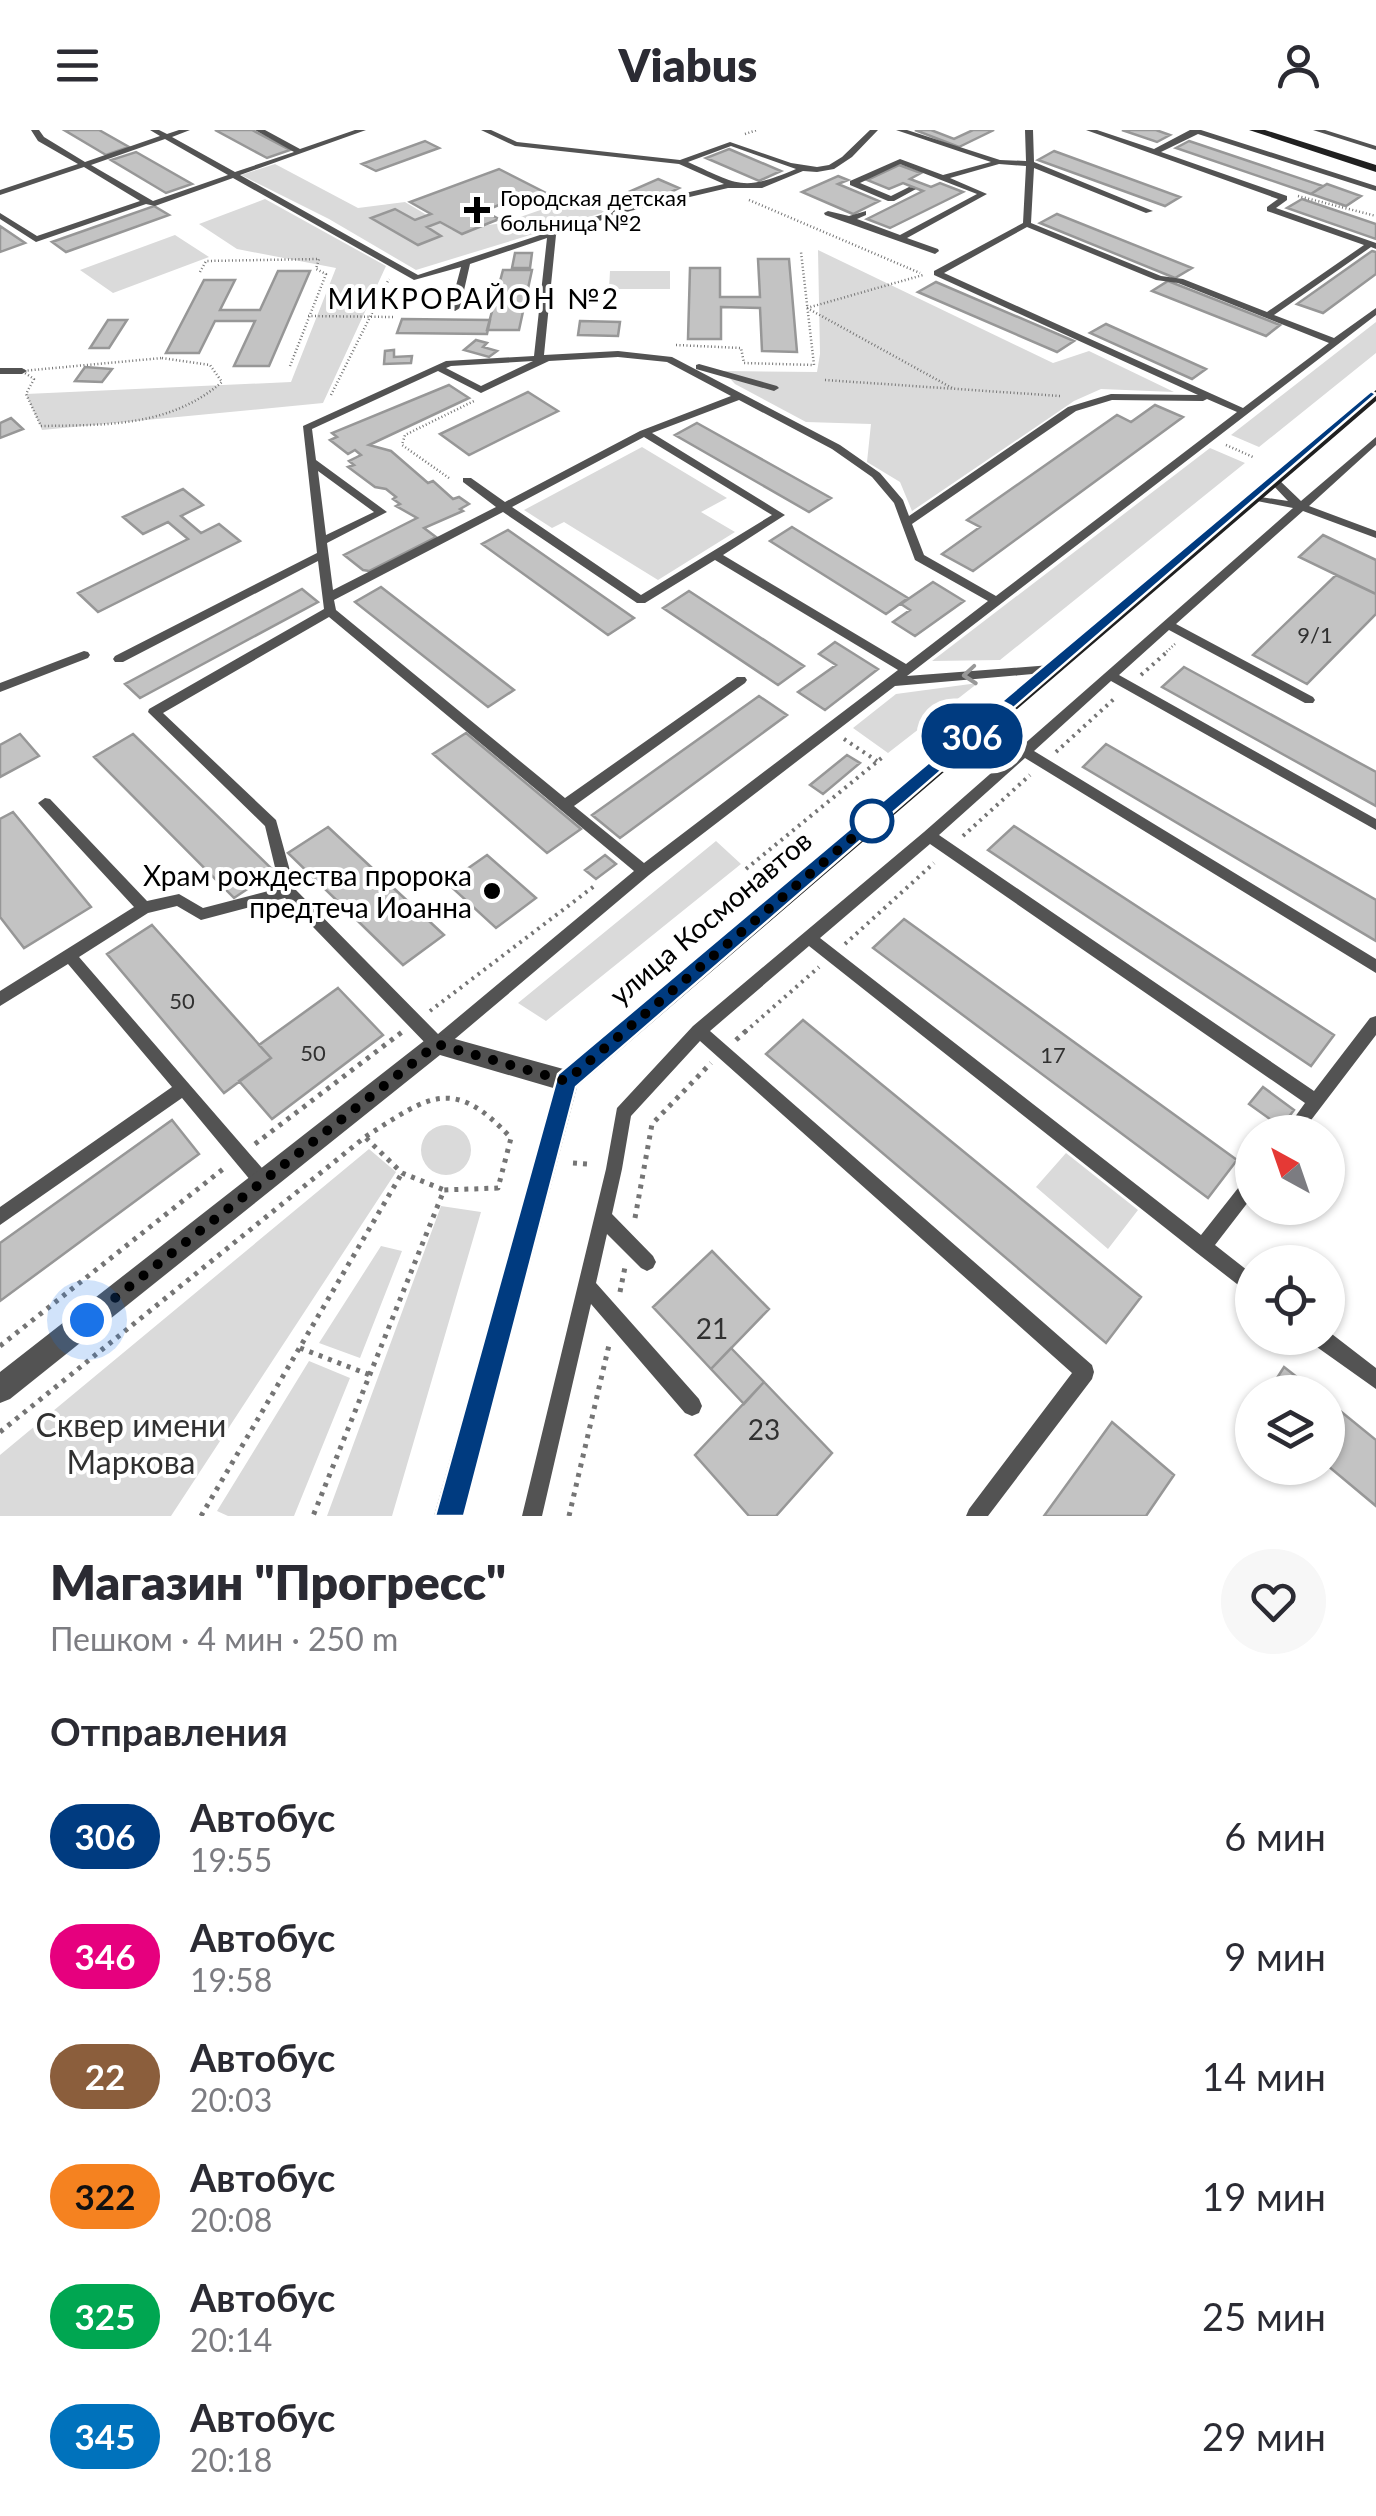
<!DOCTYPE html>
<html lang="ru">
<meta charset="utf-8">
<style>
:root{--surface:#fff;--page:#f7f7f7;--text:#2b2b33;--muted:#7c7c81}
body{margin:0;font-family:Lato,sans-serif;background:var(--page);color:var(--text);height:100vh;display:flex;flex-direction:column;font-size:38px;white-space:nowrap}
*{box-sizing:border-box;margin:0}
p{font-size:32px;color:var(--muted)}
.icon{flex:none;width:55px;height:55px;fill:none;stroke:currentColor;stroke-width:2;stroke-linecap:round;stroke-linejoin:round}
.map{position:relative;height:1386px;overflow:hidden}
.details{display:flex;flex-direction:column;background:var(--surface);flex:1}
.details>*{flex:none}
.badge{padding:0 20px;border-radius:32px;font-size:35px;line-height:65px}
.needle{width:65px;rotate:320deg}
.tools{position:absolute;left:1235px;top:985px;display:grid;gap:20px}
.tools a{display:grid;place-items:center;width:110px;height:110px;border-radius:50%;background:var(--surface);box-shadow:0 2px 8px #0004;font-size:50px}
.you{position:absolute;width:50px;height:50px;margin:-25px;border:8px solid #fff;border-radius:50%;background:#1a73e8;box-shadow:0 0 0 15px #1a73e833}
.map>.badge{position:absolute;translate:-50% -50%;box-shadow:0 0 0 5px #fff}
h2{padding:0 50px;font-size:38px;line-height:90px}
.round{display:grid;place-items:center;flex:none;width:105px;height:105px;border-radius:52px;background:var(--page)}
.overview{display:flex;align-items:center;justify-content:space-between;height:170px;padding:0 50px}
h1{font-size:48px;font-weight:800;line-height:75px}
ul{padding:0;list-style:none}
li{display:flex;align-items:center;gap:30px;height:120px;padding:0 50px}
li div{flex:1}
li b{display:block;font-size:38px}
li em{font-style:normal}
li .badge{min-width:110px;font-weight:700;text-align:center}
header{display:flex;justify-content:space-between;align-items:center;height:130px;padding:0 50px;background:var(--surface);font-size:45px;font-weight:800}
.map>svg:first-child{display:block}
.green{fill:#dadada}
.building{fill:#c3c3c3;stroke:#979797;stroke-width:2.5}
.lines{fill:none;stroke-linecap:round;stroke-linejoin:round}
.path-far2{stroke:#757575;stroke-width:2.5;stroke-dasharray:1 2.5;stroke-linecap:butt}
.path-far1{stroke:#757575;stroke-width:4;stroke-dasharray:2.5 5;stroke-linecap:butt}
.path{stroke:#757575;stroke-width:5;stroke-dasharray:4 6;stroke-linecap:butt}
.lane{fill:#535353;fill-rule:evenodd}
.street{fill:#535353;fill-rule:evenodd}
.secondary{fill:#202020;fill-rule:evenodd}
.oneway{stroke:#989898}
.line{fill:#003b80;stroke:#fff;stroke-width:2.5}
.walk{stroke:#000;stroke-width:10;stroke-dasharray:0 18}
.poi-dot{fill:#000;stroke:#fff;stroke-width:4}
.stop-dot{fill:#fff;stroke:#003b80;stroke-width:5}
.labels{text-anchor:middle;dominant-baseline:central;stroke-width:8;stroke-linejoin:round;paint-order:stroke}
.far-poi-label{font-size:22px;fill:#000;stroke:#fff;text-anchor:start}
.number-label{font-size:22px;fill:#313131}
.far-quarter-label{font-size:28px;letter-spacing:2.5px;fill:#000;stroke:#fff}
.poi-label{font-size:28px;fill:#000;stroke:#fff;text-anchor:end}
.street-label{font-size:28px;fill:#000;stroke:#fff}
.near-number-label{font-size:28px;fill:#313131}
.near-park-label{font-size:32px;fill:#313131;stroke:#fff}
</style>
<header><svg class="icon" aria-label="menu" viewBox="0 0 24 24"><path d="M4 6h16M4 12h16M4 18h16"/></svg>Viabus<svg class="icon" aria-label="person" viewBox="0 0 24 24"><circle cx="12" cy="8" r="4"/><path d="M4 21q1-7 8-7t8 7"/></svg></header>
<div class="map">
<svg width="1376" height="1386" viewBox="0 0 1376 1386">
<rect width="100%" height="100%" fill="#fff"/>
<path class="green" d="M275 34 358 78 405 72 452 100 503 93 575 68 605 82 416 140 329 89 241 45Z
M265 69 386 136 323 273 42 300 26 264 291 252 336 138 237 119 199 94Z
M175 105 209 127 113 163 80 140Z
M818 120 1053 233 1089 221 1174 262 1101 259 1074 271 912 381 900 352 867 332 871 294 806 292 735 254 723 241 817 242 820 224Z
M610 141H670V159H609Z
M1376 192V223L1259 317 1231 305Z
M642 317 727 368 701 382 735 402 658 450 564 392 552 398 524 380Z
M1210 318 1245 333 1000 530 932 531Z
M978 553 888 623 853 598 896 564Z
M716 711 741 734 546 891 518 873Z
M421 1020a25 25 0 1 1 50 0a25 25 0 1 1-50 0Z
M369 1019 396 1042 171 1386H0V1325Z
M1066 1023 1138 1080 1108 1119 1036 1057Z
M441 1076 481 1082 392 1386H327Z
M381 1116 402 1121 360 1228 319 1213Z
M309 1231 350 1248 294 1386H228L217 1381Z"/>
<path class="building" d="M64 0H99L129 17 106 25Z
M215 0H252L290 20 267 28Z
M915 0H931L954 9 973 0H994L959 17Z
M1122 0H1156L1170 5 1157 12Z
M425 11 439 18 376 41 362 34Z
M1189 11 1323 56 1311 64 1176 18Z
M729 19 781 41 759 51 706 28Z
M1054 21 1180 67 1165 76 1038 30Z
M136 22 192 54 166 63 111 30Z
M899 35 921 43 910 49 931 57 940 53 963 62 890 98 867 89 923 61 903 53 889 59 867 50Z
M899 35 921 43 910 49 931 57 940 53 963 62 890 98 867 89 923 61 903 53 889 59 867 50Z
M499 39 554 67 528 77 514 69 484 81 499 89 462 104 440 92 427 97 441 106 418 115 371 88 395 79 415 90 431 84 410 72Z
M838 46 848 50 838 54 879 71 853 84 802 62Z
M838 46 848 50 838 54 879 71 853 84 802 62Z
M658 49 679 58 646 74 624 64Z
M1327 54 1361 66 1346 76 1311 64Z
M1302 69 1376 94V109L1287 78Z
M154 76 169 85 66 122 52 112Z
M1057 84 1192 138 1175 148 1040 93Z
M0 96 25 113 0 122Z
M1372 121 1376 122V144L1323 183 1297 174Z
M515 123H532L530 138H512Z
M758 129H789L797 222 762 221 760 178 721 177V209H688L690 138H720V167H760Z
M503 140H532L519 200H487Z
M278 141H310L269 236H234L255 191H215L199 223H166L204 150H235L220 180H260Z
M1168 151 1280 195 1266 206 1152 161Z
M936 152 1074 211 1057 222 918 162Z
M402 189 490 190 487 204 397 203Z
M108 190H127L109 218H90Z
M580 191 620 192 618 206 578 205Z
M1106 194 1206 239 1192 249 1090 203Z
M476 210 487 213 483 217 497 221 489 227 464 220Z
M394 220V227L412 226 411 233 384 234 385 221Z
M85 237 112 239 102 252 75 251Z
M449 255 469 268 369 315 391 321 428 353 433 351 453 369 459 367 469 374 460 379 463 381 424 398 436 407 369 441 363 440 344 425 417 388 396 376 400 374 393 369 396 367 386 359 375 357 348 337 354 335 349 331 361 325 355 320 348 324 330 310 337 307 332 303Z
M528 262 558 281 469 325 440 304Z
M1155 275 1183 287 973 441 942 424 980 397 967 390 1117 285 1131 292Z
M11 288 23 299 0 308V293Z
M697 293 831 368 809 382 675 305Z
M183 359 203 375 181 386 201 403 219 394 240 411 98 482 78 463 188 409 168 392 143 404 123 387Z
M792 397 908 468 886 484 770 411Z
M508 400 634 488 608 505 482 414Z
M1323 405 1376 430V464L1299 427Z
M1336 445 1376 464V484L1307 554 1253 525Z
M933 452 964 471 915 506 893 492 910 480 901 474Z
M381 457 514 560 488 577 355 472Z
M302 459 318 472 140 568 125 554Z
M689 461 804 536 778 555 663 478Z
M835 512 878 539 825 580 798 562 836 535 819 524Z
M1184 537 1376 642V676L1162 557Z
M759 566 787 585 620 708 592 685Z
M466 603 581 699 547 723 433 624Z
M20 604 39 626 0 647V615Z
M133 604 274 741 234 768 94 627Z
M1106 614 1376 770V811L1083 637Z
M847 625 860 633 823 664 810 655Z
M13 682 91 777 24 818 0 787V689Z
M1014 696 1334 905 1311 936 988 720Z
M328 697 444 805 403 835 288 723Z
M487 725 536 768 496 798 447 753Z
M605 725 616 734 596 749 585 740Z
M904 789 1237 1030 1208 1068 873 818Z
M152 795 271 928 224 963 107 824Z
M338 858 383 905 272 989 239 951 271 928 259 915Z
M803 890 1141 1167 1106 1213 766 924Z
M1263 957 1294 980 1281 997 1249 974Z
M172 990 199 1024 0 1171V1113Z
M712 1121 769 1179 711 1239 653 1177Z
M731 1218 764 1252 744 1274 711 1239Z
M1284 1237 1316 1262H1268Z
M764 1252 832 1323 776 1386H749L695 1325Z
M1328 1271 1376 1310V1376L1328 1336Z
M1112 1292 1174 1345 1146 1386H1044Z"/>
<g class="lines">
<path class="path-far2" d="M745 4 757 0
M1298 66 1376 86
M749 70 920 143
M200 142 206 131 319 129 316 139 326 144 290 236
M807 178 952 258
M807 178 923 145
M308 186 393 187
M676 215 741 218 744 233 814 235 801 122
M162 228 210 235 222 252C170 297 106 295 41 296L26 264 34 249 22 241Z
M825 250 1060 266
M331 265 389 149
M1226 315 1253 327
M449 348 402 315 405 305 474 271
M1164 524 1175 514"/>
<path class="path-far1" d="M1141 545 1167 522
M844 609 877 631
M1056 622 1115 568
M963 706 1030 645
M746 739 884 626
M845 814 934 733
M430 881 597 754
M745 902 819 837"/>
<path class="path" d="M736 910 748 899
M366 1008 402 1043 444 1060
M255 1014 402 902
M573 1033 587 1034
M635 1088 652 994 711 933
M620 1162 625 1137
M0 1216 223 1039
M300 1218 370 1245
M0 1302 365 1007C429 966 453 945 511 1008L498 1058 444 1060 313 1386
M201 1386 402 1043
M569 1386 609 1215"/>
<path class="lane" d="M31 0H39L44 7 85 32 160 6 150 0H159L167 4 179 0H190L172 7 235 42 294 22 255 0H265L300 19 355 0H366L240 45 418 145 625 77 724 54 679 34 515 16 481 0H491L517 12 680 30 730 12 791 33 817 37 829 35 842 27 870 0H878L852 27 834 39 817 42 803 41 762 58H728L630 81 556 105 544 225 618 221 672 227 840 315 880 343 903 370 909 386 1068 277 1111 264 1198 265 934 145V141L1023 93 1026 36 999 34 950 48 987 64 907 108 938 119 939 121 935 124 825 85 824 83 828 81 849 86 866 81V85L857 89 900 105 977 64 900 34 860 53 891 66 909 57 916 59 894 71H888L850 55V51L900 29 943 45 991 32 896 0H907L1000 30 1026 31 1025 0H1033L1034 32 1153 81 1146 83 1034 38 1031 93 1161 146 1183 149 1267 182 1364 115 1267 81V77L1278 69 1086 0H1097L1154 19 1190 0H1201L1376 56V61L1198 4 1161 22 1287 66V70L1276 78 1376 113V119L1371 117 1274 185 1334 208 1376 178V185L907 546 1051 535 1057 539 1055 542 895 556 649 745 443 919 437 921 431 919 285 768 201 790 177 776 148 783 79 827 268 1045 271 1051 268 1057 262 1059 256 1057 182 968 0 1095V1077L172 957 68 834 0 876V861L134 777 38 673 45 668 50 669 147 771 179 764 203 778 280 758 265 696 148 582 149 579 324 479 318 431 123 532H115L113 529 115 526 317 423 303 296 446 231 534 226 547 108 470 134 460 178 455 181 450 178 461 137 414 150 233 48 155 76 146 74 36 112 0 89V83L37 106 140 71 84 37 0 65V60L78 34 38 11ZM165 9 228 45 153 71 91 35ZM731 16 796 39C742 62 739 55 688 32ZM1027 97 1156 150 1178 153 1329 213 1243 278 944 143ZM618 227 667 232 731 266 640 301 505 372 471 348H463V352L496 377 333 460 327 413 387 382 316 330 312 299 438 241 481 263 549 231ZM533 231 481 256 446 238 451 236ZM1207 269 1237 282 996 466 924 425 912 394 1076 281 1112 270 1203 271ZM739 270 832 319 872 347 894 373 915 430 988 471 906 534 723 425 785 385 652 303ZM644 307 772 385 641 465 512 377ZM318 341 374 382 326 405ZM503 382 637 473H645L715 430 898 540 644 733 574 676 745 553 747 550 745 547H737L565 668 336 480 334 470ZM329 487 634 741 438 904 295 759 276 690 163 583Z
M1313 0H1325L1376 16V20Z
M699 234 777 256 779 258 774 261 696 239V235Z
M0 238H22L27 241 22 244H0Z
M1376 307V315L1309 376 1376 401V408L1303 381 1176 494 1313 567 1315 570 1313 573H1305L1169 500 1119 545 1376 689V700L1111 551 1034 621 1376 829V843L1025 628 939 705 1314 961 1370 888 1376 886V905L1302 1002H1284L1305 973 930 714 820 808 1201 1105 1246 1048 1252 1046V1067L1215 1115 1252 1144V1164L1246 1161 1197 1123 809 816 710 901 1092 1235 1094 1242 1092 1249 988 1386H966L969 1379 1072 1243 700 911 631 986 622 1039 612 1084 653 1126 656 1132 653 1138 647 1141 641 1138 607 1104 596 1153 699 1269 702 1276 699 1283 692 1286 685 1283 591 1174 542 1386H522L606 1039 617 978 693 896 924 702 1293 378 1247 369V365L1288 371 1268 350 1273 347 1277 348 1301 371Z
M84 521 88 522 90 525 88 528 0 562V553Z
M1328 1201 1376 1238V1259L1314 1215 1312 1208H1328Z"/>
<path class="street" d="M437 904 567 940 575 944 579 951 575 958 567 962 440 925 10 1269 0 1273V1242L429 907Z"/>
<path class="secondary" d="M1249 0H1265L1376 35V42Z
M1376 260V271L577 957 464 1386H434L559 944Z"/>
</g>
<defs><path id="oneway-chevron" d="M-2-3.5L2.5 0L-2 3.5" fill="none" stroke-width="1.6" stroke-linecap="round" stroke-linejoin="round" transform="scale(2.5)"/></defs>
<use class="oneway" href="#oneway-chevron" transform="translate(970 545) rotate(175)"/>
<path class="line" d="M1371 261 1376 264 576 957 464 1386H435L558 944Z"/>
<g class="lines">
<path class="walk" d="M87 1190 437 914 566 951 884 681 872 691"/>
</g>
<g class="poi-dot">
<path d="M472 65h10v10h10v10h-10v10h-10v-10h-10v-10h10z"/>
<circle cx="492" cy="761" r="10"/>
</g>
<circle class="stop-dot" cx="872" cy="691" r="20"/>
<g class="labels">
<g class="far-poi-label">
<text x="500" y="67">Городская детская<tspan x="500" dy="25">больница №2</tspan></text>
</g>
<g class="number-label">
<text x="1315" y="504">9/1</text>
<text x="182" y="870">50</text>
<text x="313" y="922">50</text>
<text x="1053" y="924">17</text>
</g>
<g class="far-quarter-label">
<text x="474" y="168">МИКРОРАЙОН №2</text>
</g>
<g class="poi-label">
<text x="472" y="745">Храм рождества пророка<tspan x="472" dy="32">предтеча Иоанна</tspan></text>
</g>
<g class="street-label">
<text transform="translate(710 787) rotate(-40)">улица Космонавтов</text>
</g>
<g class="near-number-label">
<text x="712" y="1198">21</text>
<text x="764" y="1299">23</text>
</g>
<g class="near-park-label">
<text x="131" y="1294">Сквер имени<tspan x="131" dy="37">Маркова</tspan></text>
</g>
</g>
</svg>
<div class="tools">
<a><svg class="needle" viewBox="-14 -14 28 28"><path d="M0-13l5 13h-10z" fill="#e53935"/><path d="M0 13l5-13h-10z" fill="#7c7c81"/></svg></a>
<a><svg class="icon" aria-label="locate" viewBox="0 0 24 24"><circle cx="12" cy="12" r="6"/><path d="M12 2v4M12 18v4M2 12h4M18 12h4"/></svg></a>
<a><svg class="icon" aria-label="layers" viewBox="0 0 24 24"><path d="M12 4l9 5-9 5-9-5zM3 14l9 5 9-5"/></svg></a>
</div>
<div class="you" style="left:87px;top:1190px"></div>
<b class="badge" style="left:972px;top:606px;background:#003b80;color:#fff">306</b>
</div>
<section class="details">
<div class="overview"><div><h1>Магазин &quot;Прогресс&quot;</h1><p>Пешком · 4 мин · 250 m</p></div><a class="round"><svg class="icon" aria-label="heart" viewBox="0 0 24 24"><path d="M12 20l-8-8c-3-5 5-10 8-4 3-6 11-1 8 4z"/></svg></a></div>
<h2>Отправления</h2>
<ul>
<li><span class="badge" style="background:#003b80;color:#fff">306</span><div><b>Автобус</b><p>19:55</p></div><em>6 мин</em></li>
<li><span class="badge" style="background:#e6007e;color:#fff">346</span><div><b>Автобус</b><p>19:58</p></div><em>9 мин</em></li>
<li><span class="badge" style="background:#8b5e3c;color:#fff">22</span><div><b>Автобус</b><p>20:03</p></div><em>14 мин</em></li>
<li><span class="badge" style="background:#f58220;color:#111">322</span><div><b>Автобус</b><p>20:08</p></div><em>19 мин</em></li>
<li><span class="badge" style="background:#00a651;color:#fff">325</span><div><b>Автобус</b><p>20:14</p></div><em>25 мин</em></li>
<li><span class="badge" style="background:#0072bc;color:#fff">345</span><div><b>Автобус</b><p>20:18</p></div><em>29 мин</em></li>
</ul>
</section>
